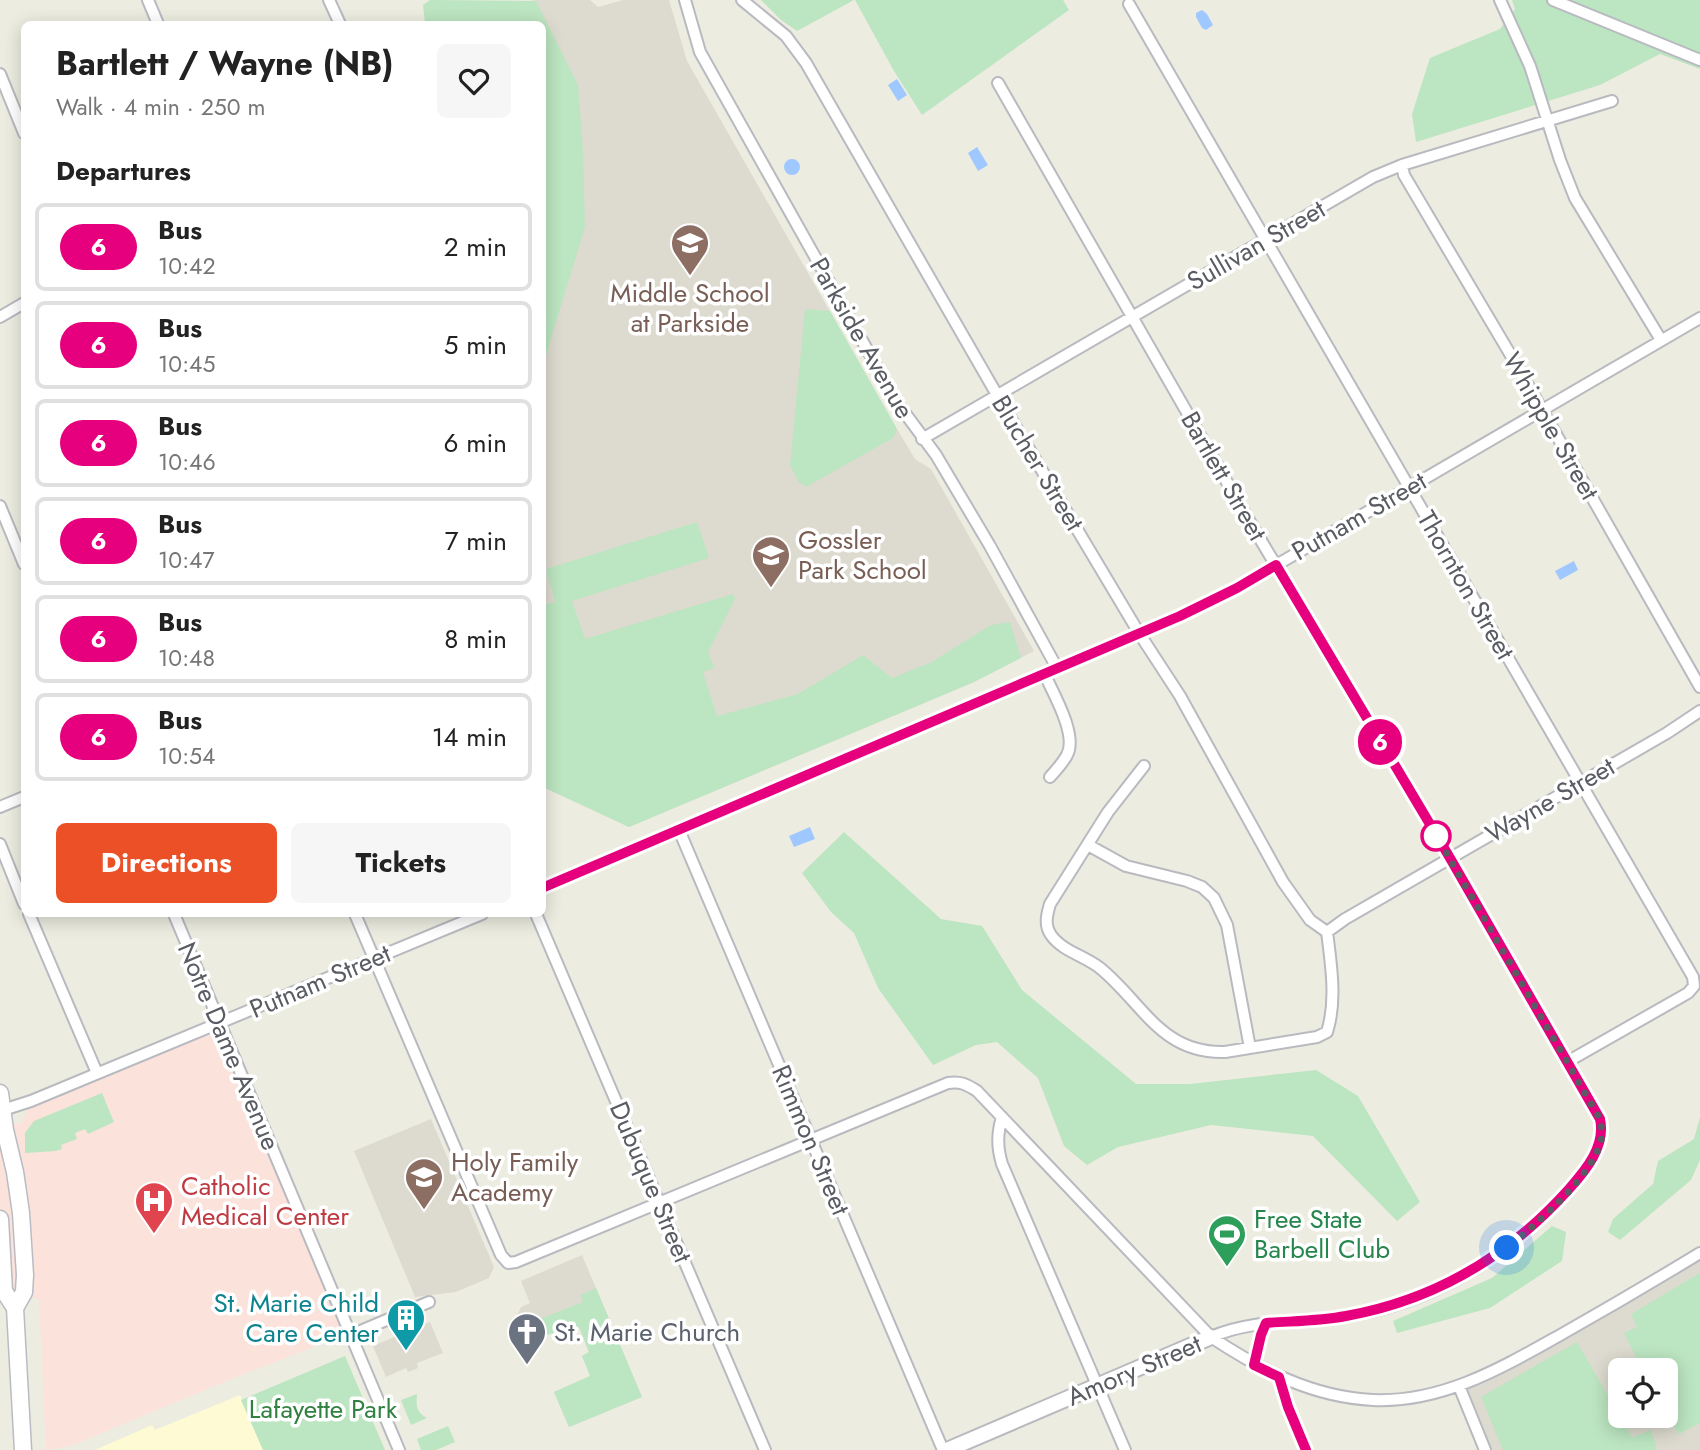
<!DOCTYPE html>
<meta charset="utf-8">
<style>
:root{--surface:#fff;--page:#f6f6f6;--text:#222;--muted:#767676;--line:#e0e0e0;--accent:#ec5027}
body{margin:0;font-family:Jost,sans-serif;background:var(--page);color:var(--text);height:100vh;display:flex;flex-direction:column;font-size:26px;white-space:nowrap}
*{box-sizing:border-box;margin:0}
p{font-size:23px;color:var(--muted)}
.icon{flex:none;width:38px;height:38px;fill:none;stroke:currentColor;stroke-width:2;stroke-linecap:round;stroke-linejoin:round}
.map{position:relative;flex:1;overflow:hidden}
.panel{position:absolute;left:21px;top:21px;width:525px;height:896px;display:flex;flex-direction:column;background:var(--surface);border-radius:10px;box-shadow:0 4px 18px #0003}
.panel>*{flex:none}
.badge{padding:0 14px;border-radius:23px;font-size:24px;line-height:46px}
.controls{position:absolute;left:1608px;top:1358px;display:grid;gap:14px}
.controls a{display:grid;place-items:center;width:70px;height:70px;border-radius:10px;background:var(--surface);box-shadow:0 4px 18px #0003;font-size:35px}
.you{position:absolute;width:35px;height:35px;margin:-18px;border:5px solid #fff;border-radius:50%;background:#1a73e8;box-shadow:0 0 0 10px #1a73e833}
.map>.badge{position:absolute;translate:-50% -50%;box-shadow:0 0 0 4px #fff}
h2{padding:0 35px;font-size:26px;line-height:63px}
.round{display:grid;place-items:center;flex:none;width:74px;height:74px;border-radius:10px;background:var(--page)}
.overview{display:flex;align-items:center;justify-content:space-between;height:119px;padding:0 35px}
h1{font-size:33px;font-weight:700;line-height:52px}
.action{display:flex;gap:14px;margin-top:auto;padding:14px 35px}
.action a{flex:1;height:80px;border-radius:10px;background:var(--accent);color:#fff;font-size:28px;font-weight:700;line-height:80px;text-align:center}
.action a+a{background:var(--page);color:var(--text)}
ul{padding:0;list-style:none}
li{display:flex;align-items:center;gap:21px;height:88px;margin:0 14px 10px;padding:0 21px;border:4px solid var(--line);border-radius:10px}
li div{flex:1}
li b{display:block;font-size:26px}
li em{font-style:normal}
li .badge{min-width:77px;font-weight:700;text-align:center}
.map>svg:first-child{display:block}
.commercial{fill:#fefad4}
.education{fill:#dddbcf;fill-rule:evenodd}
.medical{fill:#fbe2db}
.green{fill:#bce5c1}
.water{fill:#9ec8ff}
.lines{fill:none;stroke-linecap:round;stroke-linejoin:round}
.minor-casing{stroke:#b8bac0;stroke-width:14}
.tertiary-casing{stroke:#b8bac0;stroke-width:18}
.secondary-casing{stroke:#b9bcc3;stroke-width:19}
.minor{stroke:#fff;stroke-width:10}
.tertiary{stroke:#fff;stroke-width:14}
.secondary{stroke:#fff;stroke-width:16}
.line-casing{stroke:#fff;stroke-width:16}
.line{stroke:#e6007e;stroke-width:10}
.walk{stroke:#595c62;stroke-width:7;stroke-dasharray:0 12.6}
.stop-dot{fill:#fff;stroke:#e6007e;stroke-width:3.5}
.labels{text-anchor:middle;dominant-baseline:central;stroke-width:7;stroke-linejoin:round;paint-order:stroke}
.street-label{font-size:26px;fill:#595c62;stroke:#fff}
.education-label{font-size:26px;fill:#785e54;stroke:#fff;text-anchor:start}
.health-label{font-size:26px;fill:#be3a42;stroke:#fff;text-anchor:start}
.leisure-label{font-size:26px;fill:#27864d;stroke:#fff;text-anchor:start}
.culture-label{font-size:26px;fill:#0d838f;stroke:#fff;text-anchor:end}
.worship-label{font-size:26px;fill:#5b616d;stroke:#fff;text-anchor:start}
.park-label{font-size:26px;fill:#318140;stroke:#fff}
</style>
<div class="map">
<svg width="1700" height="1450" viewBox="0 0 1700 1450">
<rect width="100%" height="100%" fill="#edece0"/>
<path class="commercial" d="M240 1395 263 1450H95L152 1425 155 1430Z"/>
<path class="education" d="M530 0H590L598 7 623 0H669L687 61 897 429 915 459 931 469 1034 651 974 682 629 827 543 787V362L583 151 536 1Z
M431 1119 494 1267 489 1278 456 1292 415 1297 354 1151Z
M1700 1253V1450H1485L1459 1386ZM1620 1370H1666V1416H1620Z
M582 1255 642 1397 569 1427 554 1392 591 1376 582 1356 589 1352 579 1327 568 1331 552 1332 540 1337 533 1322 515 1330 513 1324 521 1307 530 1303 521 1281Z
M430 1322 443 1353 417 1363 418 1368 408 1372 406 1368 386 1377 373 1346Z"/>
<path class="medical" d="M220 1022 349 1333 234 1378 68 1447 46 1450 39 1300 4 1284 0 1286V1128L5 1129 23 1121 31 1101Z"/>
<path class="green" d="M430 0 536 1 578 85 583 151 585 227 543 365 542 24H425L423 5Z
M761 0H854L797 31 781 20Z
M855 0H1063L1069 10 922 115 894 71Z
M1512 0H1700V69L1660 54 1600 85 1416 142 1412 114 1430 58 1500 29 1515 9Z
M805 309 830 311 897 429 893 438 806 487 798 481 790 465Z
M697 522 709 558 572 601 585 639 733 594 735 599 708 652 714 668 703 672 717 716 798 694 863 655 892 678 930 663 991 625 1010 622 1021 658 974 682 629 827 543 787V605L555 602 546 569Z
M844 832 941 919 982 926 1022 990 1136 1084H1190L1316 1070 1358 1096 1420 1202 1397 1221 1313 1136 1211 1125 1118 1147 1087 1165 1064 1146 1038 1078 997 1042 976 1045 933 1065 878 988 854 933 831 912 802 873Z
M102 1093 114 1122 88 1134 85 1129 75 1133 77 1139 61 1145 62 1149 56 1151 25 1153V1133L34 1121Z
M1700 1117V1160L1691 1180 1620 1240 1608 1232 1613 1219 1653 1184 1658 1161 1694 1139Z
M1552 1226 1566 1232 1562 1261 1490 1308 1397 1333 1393 1321 1492 1278Z
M1700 1273V1423L1679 1434 1666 1416V1370H1642L1624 1333 1637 1327 1631 1314Z
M596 1288 642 1397 569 1427 554 1392 590 1376 582 1356 589 1352 579 1327C566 1332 553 1332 540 1337L533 1322 583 1302 581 1295Z
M1577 1342 1632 1437 1651 1430 1656 1444V1450H1503L1481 1397Z
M345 1356 385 1450H263L241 1400Z
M417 1394C416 1406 416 1412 427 1418L411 1425 401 1400Z
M448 1426 455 1442 436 1450H421L417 1439Z"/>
<path class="water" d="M1202 10 1207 14 1213 25 1206 30 1202 28 1196 17V13Z
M897 79 907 95 898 101 888 85Z
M977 147 988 165 978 171 968 153Z
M784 167a8 8 0 1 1 16 0a8 8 0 1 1-16 0Z
M1574 561 1578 570 1560 580 1555 571Z
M810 827 815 839 794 847 789 836Z"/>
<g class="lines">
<defs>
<path id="minor" d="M148 0 158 24
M329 0 340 24
M685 0 700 52 896 401 936 455 990 546 1057 668
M742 0 786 36 806 63 1004 407 1139 633 1180 696 1283 882 1310 920 1327 932
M1500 0 1530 66 1560 160 1575 198 1661 340
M1553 0 1700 60
M1129 4 1693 977 1694 986 1688 993 1567 1062
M0 74 24 133
M998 83 1247 517 1450 858 1599 1119C1607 1148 1584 1173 1566 1193 1508 1258 1429 1305 1342 1317 1298 1323 1252 1319 1211 1337
M1402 165 1404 175 1516 364 1700 687
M0 317 24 303
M922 439 1373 177 1402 165 1612 101
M0 506 24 564
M1044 673C1053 693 1078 735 1067 755 1063 763 1056 770 1050 777
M1144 766 1108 812 1050 904C1047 914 1044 925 1051 935 1062 951 1085 956 1100 968 1143 1003 1161 1054 1225 1052L1317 1037 1327 1032C1337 1001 1331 964 1327 932
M0 807 24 797
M679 830 943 1450
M0 844 24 904
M1088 845 1126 866 1187 881 1202 887 1214 898 1227 925 1250 1048
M542 888 1180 616 1237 588 1700 318
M29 914 97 1073
M174 914 399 1450
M355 914 501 1255 508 1263 516 1262 948 1083C960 1081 966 1084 977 1091L1211 1337C1261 1370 1312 1397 1373 1400 1443 1403 1503 1367 1562 1334 1608 1308 1654 1281 1700 1253
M536 914 765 1450
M1327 932 1345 919 1667 733 1700 711
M3 1110 31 1101 482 914
M1002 1117C997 1134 997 1147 1002 1164L1125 1450
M351 1335 429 1302
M1254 1365 1261 1335 1266 1323
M1279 1377 1288 1407 1306 1450
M1459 1386 1485 1450"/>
<path id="tertiary" d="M947 1450 1211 1337"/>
<path id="secondary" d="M0 1093 5 1130 15 1172 21 1213 25 1275 24 1292 15 1308
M0 1219 4 1291 15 1308 23 1450"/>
</defs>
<use href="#minor" class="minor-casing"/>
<use href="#tertiary" class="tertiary-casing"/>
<use href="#secondary" class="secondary-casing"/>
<use href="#minor" class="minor"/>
<use href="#tertiary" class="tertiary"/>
<use href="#secondary" class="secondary"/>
</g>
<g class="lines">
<defs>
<path id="line" d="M542 888 1180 616 1237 588 1276 565 1450 858 1600 1119C1606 1146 1586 1170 1569 1189 1509 1256 1435 1300 1346 1316 1320 1321 1293 1321 1266 1323L1261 1335 1254 1365 1279 1377 1288 1407 1306 1450"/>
</defs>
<use href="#line" class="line-casing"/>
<use href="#line" class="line"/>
<path class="walk" d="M1436 836 1432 828 1600 1119C1601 1126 1603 1133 1601 1141 1591 1178 1536 1224 1507 1248"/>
</g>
<defs>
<symbol id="school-pin" viewBox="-11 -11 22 30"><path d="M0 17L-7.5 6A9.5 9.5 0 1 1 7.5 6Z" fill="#8d6e63" stroke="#fff"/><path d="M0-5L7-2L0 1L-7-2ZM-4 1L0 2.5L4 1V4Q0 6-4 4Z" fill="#fff"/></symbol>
<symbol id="hospital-pin" viewBox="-11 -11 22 30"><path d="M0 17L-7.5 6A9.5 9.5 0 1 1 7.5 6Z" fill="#e0444e" stroke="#fff"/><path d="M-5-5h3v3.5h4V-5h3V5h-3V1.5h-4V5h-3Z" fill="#fff"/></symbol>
<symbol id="stadium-pin" viewBox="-11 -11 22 30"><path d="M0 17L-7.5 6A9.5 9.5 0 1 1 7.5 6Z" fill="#2e9e5b" stroke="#fff"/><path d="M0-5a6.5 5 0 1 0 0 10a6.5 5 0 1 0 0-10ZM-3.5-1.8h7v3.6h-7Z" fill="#fff"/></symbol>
<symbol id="building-pin" viewBox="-11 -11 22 30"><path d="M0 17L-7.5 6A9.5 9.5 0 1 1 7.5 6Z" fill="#0f9aa8" stroke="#fff"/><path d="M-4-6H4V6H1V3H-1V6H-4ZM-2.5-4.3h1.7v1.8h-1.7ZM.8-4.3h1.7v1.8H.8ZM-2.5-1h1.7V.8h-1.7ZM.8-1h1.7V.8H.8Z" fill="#fff"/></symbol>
<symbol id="church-pin" viewBox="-11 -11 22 30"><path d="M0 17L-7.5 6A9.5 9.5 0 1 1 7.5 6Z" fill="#6b7280" stroke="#fff"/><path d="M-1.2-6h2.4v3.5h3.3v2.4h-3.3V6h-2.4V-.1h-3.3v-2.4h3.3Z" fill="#fff"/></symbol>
</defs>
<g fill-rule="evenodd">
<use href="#school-pin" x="668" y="221" width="44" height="60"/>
<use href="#school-pin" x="749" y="533" width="44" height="60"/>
<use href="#school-pin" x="402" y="1155" width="44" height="60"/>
<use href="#hospital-pin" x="132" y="1179" width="44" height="60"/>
<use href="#stadium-pin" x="1205" y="1212" width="44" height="60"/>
<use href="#building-pin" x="384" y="1296" width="44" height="60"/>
<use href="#church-pin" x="505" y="1310" width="44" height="60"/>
</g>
<circle class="stop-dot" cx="1436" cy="836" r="14"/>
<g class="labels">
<g class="street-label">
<text transform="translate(1256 245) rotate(-30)">Sullivan Street</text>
<text transform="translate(862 338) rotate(60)">Parkside Avenue</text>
<text transform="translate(1551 426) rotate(60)">Whipple Street</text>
<text transform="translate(1038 463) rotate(59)">Blucher Street</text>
<text transform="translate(1224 476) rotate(60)">Bartlett Street</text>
<text transform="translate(1359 516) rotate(-30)">Putnam Street</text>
<text transform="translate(1466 585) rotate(60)">Thornton Street</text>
<text transform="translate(1550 800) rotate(-30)">Wayne Street</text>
<text transform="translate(320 981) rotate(-23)">Putnam Street</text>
<text transform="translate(229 1046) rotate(67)">Notre Dame Avenue</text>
<text transform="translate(811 1140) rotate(67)">Rimmon Street</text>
<text transform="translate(651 1182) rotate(67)">Dubuque Street</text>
<text transform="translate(1134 1370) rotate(-23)">Amory Street</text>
</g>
<g class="education-label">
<text x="690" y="293" text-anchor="middle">Middle School<tspan x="690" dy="30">at Parkside</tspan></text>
<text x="798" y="540">Gossler<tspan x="798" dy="30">Park School</tspan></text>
<text x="451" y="1162">Holy Family<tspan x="451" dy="30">Academy</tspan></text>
</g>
<g class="health-label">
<text x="181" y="1186">Catholic<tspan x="181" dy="30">Medical Center</tspan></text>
</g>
<g class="leisure-label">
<text x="1254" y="1219">Free State<tspan x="1254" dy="30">Barbell Club</tspan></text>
</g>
<g class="culture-label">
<text x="379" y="1303">St. Marie Child<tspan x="379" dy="30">Care Center</tspan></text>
</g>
<g class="worship-label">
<text x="554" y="1332">St. Marie Church</text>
</g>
<g class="park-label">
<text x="323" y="1409">Lafayette Park</text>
</g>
</g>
</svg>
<div class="controls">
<a><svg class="icon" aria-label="locate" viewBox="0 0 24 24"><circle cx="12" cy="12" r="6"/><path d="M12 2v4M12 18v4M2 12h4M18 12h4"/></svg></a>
</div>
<div class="you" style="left:1507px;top:1248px"></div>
<b class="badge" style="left:1380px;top:742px;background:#e6007e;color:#fff">6</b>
<section class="panel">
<div class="overview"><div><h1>Bartlett / Wayne (NB)</h1><p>Walk · 4 min · 250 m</p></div><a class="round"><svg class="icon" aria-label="heart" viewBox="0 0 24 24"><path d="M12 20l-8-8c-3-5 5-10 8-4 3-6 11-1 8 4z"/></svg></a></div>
<h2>Departures</h2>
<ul>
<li><span class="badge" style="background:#e6007e;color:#fff">6</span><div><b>Bus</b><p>10:42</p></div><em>2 min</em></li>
<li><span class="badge" style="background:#e6007e;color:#fff">6</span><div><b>Bus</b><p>10:45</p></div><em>5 min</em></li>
<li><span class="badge" style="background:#e6007e;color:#fff">6</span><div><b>Bus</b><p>10:46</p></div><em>6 min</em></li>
<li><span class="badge" style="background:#e6007e;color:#fff">6</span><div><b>Bus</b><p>10:47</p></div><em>7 min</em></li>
<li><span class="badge" style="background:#e6007e;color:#fff">6</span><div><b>Bus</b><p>10:48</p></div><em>8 min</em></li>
<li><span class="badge" style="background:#e6007e;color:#fff">6</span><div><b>Bus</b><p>10:54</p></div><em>14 min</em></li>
</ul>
<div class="action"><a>Directions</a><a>Tickets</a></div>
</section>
</div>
